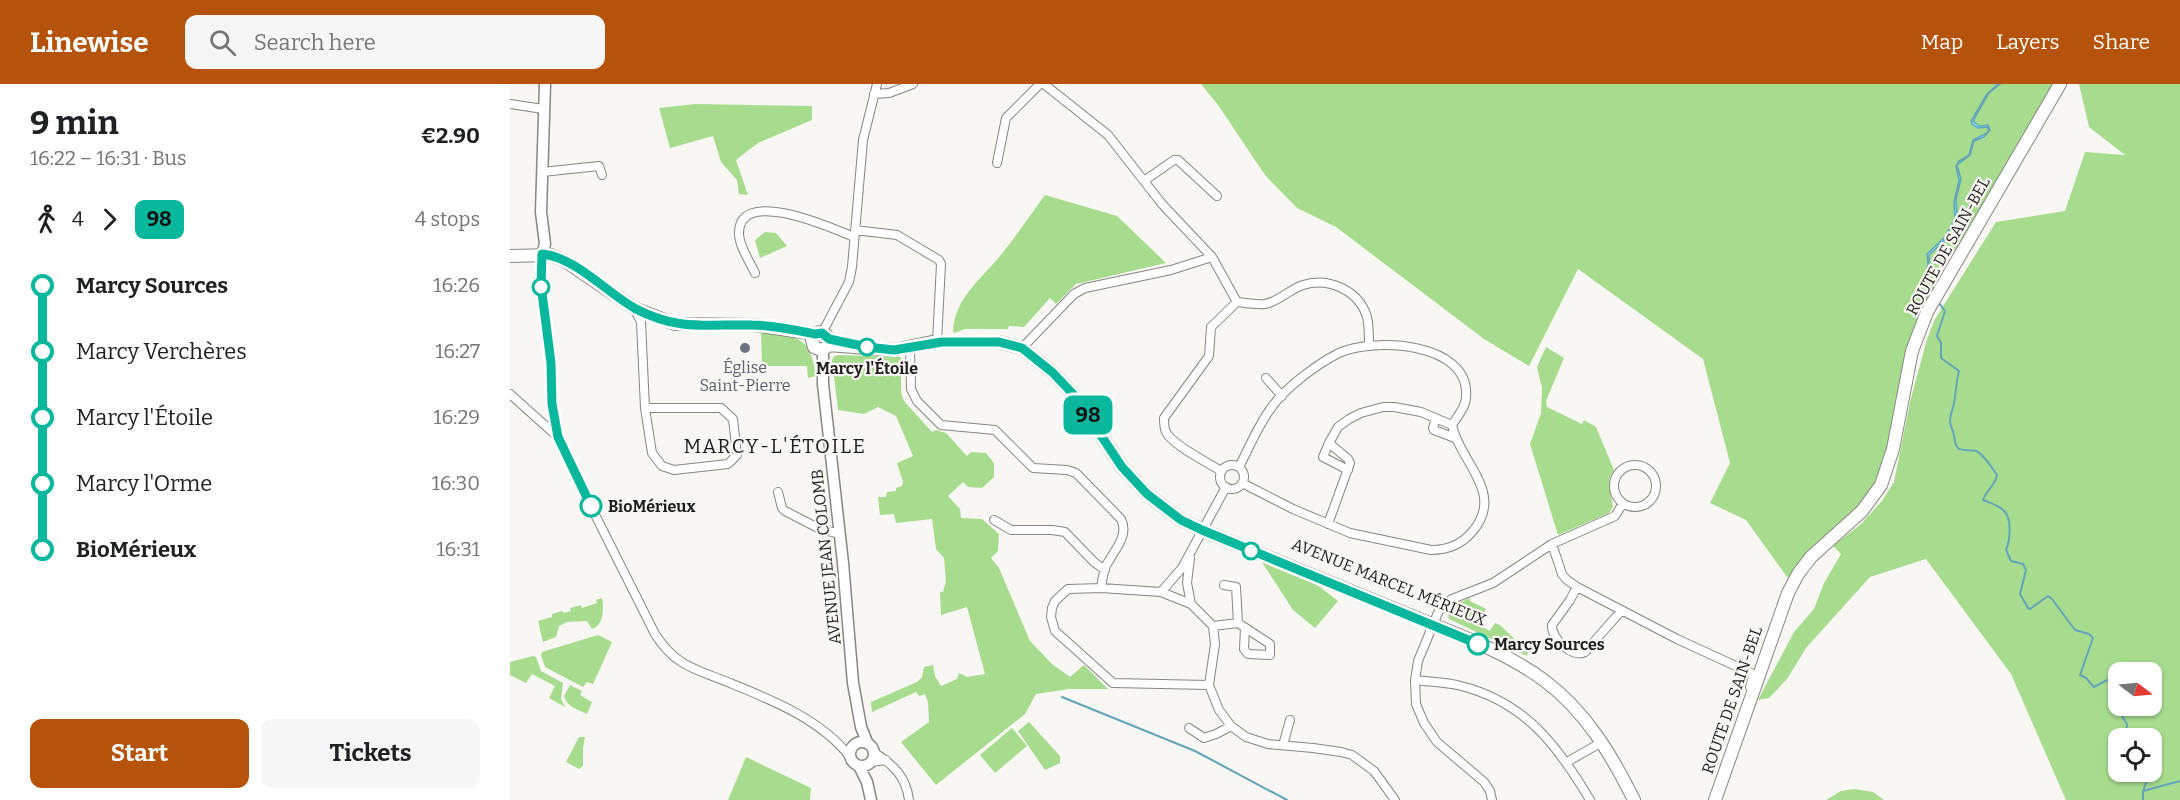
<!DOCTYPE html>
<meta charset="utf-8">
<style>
:root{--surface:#fff;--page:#f6f6f6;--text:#202124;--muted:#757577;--accent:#b45309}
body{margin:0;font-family:Bitter,serif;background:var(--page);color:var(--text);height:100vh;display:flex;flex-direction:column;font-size:22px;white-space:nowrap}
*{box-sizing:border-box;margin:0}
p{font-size:20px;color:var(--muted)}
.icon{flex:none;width:33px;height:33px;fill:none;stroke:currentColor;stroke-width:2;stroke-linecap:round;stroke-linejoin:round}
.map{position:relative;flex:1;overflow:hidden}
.panel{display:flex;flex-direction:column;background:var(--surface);width:510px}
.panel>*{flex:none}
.badge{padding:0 12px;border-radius:9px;font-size:21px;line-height:39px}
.needle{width:39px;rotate:106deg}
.controls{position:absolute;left:1598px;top:578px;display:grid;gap:12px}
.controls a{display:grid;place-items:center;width:54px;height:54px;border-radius:12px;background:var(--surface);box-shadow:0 2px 4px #0004;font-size:30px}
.map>.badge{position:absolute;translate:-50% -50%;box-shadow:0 0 0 3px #fff}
.legs{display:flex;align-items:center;gap:9px;height:66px;padding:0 30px;font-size:20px}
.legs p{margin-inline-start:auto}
.head{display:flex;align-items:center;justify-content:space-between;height:102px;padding:0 30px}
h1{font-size:33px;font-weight:700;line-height:45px}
.action{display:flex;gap:12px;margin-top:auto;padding:12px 30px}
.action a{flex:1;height:69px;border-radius:12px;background:var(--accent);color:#fff;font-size:24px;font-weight:700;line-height:69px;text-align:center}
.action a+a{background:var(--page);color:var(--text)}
ul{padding:0 30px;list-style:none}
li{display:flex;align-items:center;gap:21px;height:66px;font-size:22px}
li i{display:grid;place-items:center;width:9px;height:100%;margin:0 8px;background:currentColor}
li i::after{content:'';width:15px;height:15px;margin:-8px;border:4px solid;border-radius:50%;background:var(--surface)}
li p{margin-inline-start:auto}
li:first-child i{background:linear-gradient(#0000 50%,currentColor 0)}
li:last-child i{background:linear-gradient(currentColor 50%,#0000 0)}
header{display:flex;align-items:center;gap:36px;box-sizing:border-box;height:84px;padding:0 30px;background:var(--accent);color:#fff}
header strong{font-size:28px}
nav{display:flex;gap:33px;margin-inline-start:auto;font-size:21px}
.search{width:420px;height:54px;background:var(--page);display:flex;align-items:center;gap:15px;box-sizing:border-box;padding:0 21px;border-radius:12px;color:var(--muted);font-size:22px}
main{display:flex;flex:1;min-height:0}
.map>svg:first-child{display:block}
.green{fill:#a7dc8e;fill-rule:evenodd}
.water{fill:#80defc;stroke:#63a4b9;stroke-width:1.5}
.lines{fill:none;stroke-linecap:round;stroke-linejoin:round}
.stream{stroke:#63a4b9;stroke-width:2}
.minor-casing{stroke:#888582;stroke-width:10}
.tertiary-casing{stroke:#888582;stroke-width:13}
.secondary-casing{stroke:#888582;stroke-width:14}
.minor{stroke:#fff;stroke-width:8}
.tertiary{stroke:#fff;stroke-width:10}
.secondary{stroke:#fff;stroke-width:12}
.line-1-casing{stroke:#fff;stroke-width:14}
.line-1{stroke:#08b79c;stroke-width:9}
.stop-1-dot{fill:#fff;stroke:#08b79c;stroke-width:3}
.worship-dot{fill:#6b7280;stroke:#f9f7f3;stroke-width:2}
.labels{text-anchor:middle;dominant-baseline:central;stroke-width:4.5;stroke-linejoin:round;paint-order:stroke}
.street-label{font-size:16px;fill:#1f1e1c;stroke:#f9f7f3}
.worship-label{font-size:16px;fill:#5b616d;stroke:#f9f7f3}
.stop-label{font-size:16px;font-weight:bold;fill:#1f1e1c;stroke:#f9f7f3;text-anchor:start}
.quarter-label{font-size:20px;letter-spacing:1.5px;fill:#1f1e1c;stroke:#f9f7f3}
</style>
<header>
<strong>Linewise</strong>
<div class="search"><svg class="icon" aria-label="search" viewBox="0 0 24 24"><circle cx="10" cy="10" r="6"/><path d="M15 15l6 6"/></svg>Search here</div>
<nav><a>Map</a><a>Layers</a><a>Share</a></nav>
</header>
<main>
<section class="panel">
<div class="head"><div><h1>9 min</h1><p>16:22 – 16:31 · Bus</p></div><b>€2.90</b></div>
<div class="legs"><svg class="icon" aria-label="walk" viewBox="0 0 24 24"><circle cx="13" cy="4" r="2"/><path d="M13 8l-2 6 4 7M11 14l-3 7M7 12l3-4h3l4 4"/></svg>4<svg class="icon" aria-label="forward" viewBox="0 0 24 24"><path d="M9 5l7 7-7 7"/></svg><b class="badge" style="background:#08b79c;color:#111">98</b><p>4 stops</p></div>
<ul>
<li><i style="color:#08b79c"></i><b>Marcy Sources</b><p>16:26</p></li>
<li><i style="color:#08b79c"></i><span>Marcy Verchères</span><p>16:27</p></li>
<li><i style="color:#08b79c"></i><span>Marcy l'Étoile</span><p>16:29</p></li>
<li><i style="color:#08b79c"></i><span>Marcy l'Orme</span><p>16:30</p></li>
<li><i style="color:#08b79c"></i><b>BioMérieux</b><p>16:31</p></li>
</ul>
<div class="action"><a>Start</a><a>Tickets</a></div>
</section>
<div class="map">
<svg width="1670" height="716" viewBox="0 0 1670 716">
<rect width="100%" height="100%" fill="#f9f7f3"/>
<path class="green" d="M691 0H1544L1450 163 1429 179V197L1411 231 1377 373 1362 409 1280 497 1236 436 1200 419 1220 379 1193 275 1068 185 1019 282 974 255 826 143 787 124 755 91 708 21Z
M1569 0H1670V716H1556L1501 590 1416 475 1360 493 1296 564 1277 595 1259 614 1248 616 1284 548 1304 525 1314 499 1331 470 1323 462 1351 440 1372 417 1384 398 1400 318 1417 255 1425 235 1486 138 1555 127 1575 68 1615 71 1579 43ZM1608 588H1641V621H1608ZM1608 654H1641V687H1608Z
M185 20 302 22V36L248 59 226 76 238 111 229 110 227 96 211 78 203 52 160 64 149 24Z
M535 111 607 132 656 179 566 200 546 220 540 214 514 243 499 242 498 245H454L448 248 443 249C443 214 475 192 494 167 508 149 522 129 535 111Z
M255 148 266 149 277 162 250 174 245 156Z
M251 248C287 253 300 250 306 292L298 294 297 282H252Z
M1036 263 1054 274 1036 317 1037 323 1072 340 1074 336 1086 343 1104 386C1094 398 1102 410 1103 423L1099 429 1048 451 1020 360 1031 329 1032 304 1027 283Z
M329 271 391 273V309L394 317 422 348 426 346 436 349 457 372 461 368 476 369 484 379V393L472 404 458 403 453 398 438 412 450 425 451 434 472 435 489 450 488 467 481 474 489 484 520 557 542 580 560 593 574 581 598 605H559L526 610 515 630 426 701 391 658 419 638 418 618 415 610 409 612 406 608 362 628 361 618 407 598 412 593 414 583 423 581 425 592 431 602 447 595 449 589 457 593 475 590 457 523 431 531 430 508H433L436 497 434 474 426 465 422 435 386 439 384 430 370 431 368 413H376L377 408 386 407V404L392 402 393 398 387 379 403 372 386 332 368 323 354 330 328 326 322 276 324 272Z
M750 475 806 500 828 517 805 544 783 526Z
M92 514C94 524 94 541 82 545L77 537 57 538 49 542 46 553 33 558 28 537 42 533V530L52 527 54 529 61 527 60 524 71 521 72 524 87 519 86 516Z
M960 514V517L976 525 968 540 980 547 985 539 990 541 1018 568 1017 572 939 535 937 527 939 523Z
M88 551 102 558 83 600 77 598 73 603 35 583 31 571 32 568Z
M23 572 26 573 31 587 53 599 51 615 55 623 39 614 45 602 22 590 16 599 0 591V578Z
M60 601 72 607 70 611 82 618 77 630C67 625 57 623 54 612Z
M519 638 550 672V679L535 686 508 647Z
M502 644 517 662 485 689 470 671Z
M69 653H75L73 664V682L69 685 56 678Z
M236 673 301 704 300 716H218Z
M1344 705 1363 708 1374 716H1316L1331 707Z"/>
<path class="water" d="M1488 0H1490L1479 9 1463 37 1469 42 1478 41 1480 46 1474 53 1464 57 1460 71 1447 81 1451 95 1446 115 1447 130 1434 157 1419 171V180L1415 196 1422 212C1410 198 1415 195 1418 180 1418 176 1417 173 1417 170L1435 153 1445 134 1444 118 1449 96 1446 82 1449 77 1459 71 1463 56 1477 49 1479 46 1477 43 1468 44 1462 40 1461 37 1477 10Z"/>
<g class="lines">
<path class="stream" d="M1429 219 1435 227 1427 252 1431 259V274L1449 287C1446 298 1446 309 1444 319 1443 326 1440 330 1440 337 1440 342 1443 346 1444 351 1445 355 1444 360 1448 364 1453 368 1460 365 1466 367 1472 369 1483 385 1487 391 1486 400 1476 407 1473 416 1480 419 1491 422 1495 428 1502 436 1500 457 1496 466L1501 477 1513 480 1516 486 1510 510 1518 524 1520 525 1538 512 1542 515 1565 546 1579 550 1583 554 1570 591 1576 594 1584 603 1597 596 1606 600 1605 621 1617 640 1616 654
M552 613 685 667 777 716
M1627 654 1631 651H1636L1640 654
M1632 687 1638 694 1633 707V716
M1633 707 1670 697"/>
<defs>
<path id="minor" d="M534 0 598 51 652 120 702 173 727 218 701 243 699 272 654 334C654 338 654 344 656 348 662 361 699 379 711 387
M364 10 379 9 403 0
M0 20 33 25
M487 79 496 34 530 0
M32 88 89 82 92 91
M634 97 664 76H668L707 112
M345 146 387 151 429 176 431 180 427 258
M32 170 31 201 41 279 42 320 49 359 145 550C166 583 186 585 220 599 262 616 312 636 340 673
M245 189C240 178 229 162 229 150 228 101 324 145 344 153
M727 218C736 219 746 221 755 220 768 218 780 205 793 201 818 193 849 206 857 233 859 241 859 252 859 261
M124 224 131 238 135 324 142 369 152 382 164 386 218 380 227 371 223 335 211 324H135
M312 249 339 198 342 183 353 56 367 0
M400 264 401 305 407 317 431 341 485 346 523 384 557 386 566 389 611 435C620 453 602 468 595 484 593 490 592 497 591 504
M512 264 564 210 575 204 661 186 702 173
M756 294 772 312
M0 310 48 353
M926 334 923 344 924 346 945 354
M819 359 813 373 838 386
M710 393a12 12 0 1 1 24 0a12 12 0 1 1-24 0Z
M1104 402a21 21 0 1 1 42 0a21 21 0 1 1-42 0Z
M729 383C739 364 747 344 759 327 773 305 807 280 829 269 863 253 961 258 956 313 956 323 947 333 942 341
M732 399 783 425 840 449 921 466C937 466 951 461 962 448 996 409 950 379 942 341
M268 408 272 424 275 427 310 445 330 450
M484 436 501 446H542L555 448 584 478 595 486
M818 440 840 379 838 375 819 359 828 343 839 335 851 329 873 323H884L911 328 942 341
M1042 460 1052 490 1056 495 1067 503 1167 555 1241 589 1243 593 1240 603
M680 474 677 499 681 520
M714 501 726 503 728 539
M1067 503 1060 516 1042 541C1041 554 1062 575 1075 568L1111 527
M651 508 672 484 716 403
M703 542 728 539 760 560V571L738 570 734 565 735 544
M905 596C920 598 936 598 951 602 1015 618 1048 662 1080 716
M699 601 603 599 545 547 541 533 542 524 545 517 558 505 591 504 651 508 681 520 703 542 705 560 699 601 709 626 721 642 736 653 758 660 803 664 831 668 842 671 864 687 885 716
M679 644 694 654 706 650 721 642
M773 661 780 636
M365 669C383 681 396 692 399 716
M361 678 376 676
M1057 678 1092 658
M982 716 980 707 974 698 927 658 914 639 906 620 905 596 908 577 927 531 932 521 942 515 983 499 1042 460 1105 432 1113 419"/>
<path id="tertiary" d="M32 170 35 160 31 128 35 0
M313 265V300L333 479 343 599 351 643 357 658
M340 670a12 12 0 1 1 24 0a12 12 0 1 1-24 0Z
M349 682 357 698 361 716"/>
<path id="secondary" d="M0 172 41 171 55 177 124 224 165 240 244 241 305 250 310 248 316 251 319 257 317 263 311 266 304 263 302 256
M318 261 384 266 422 258H489L512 264 542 288 564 311 612 383 637 410 671 436 692 446C761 475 830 503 899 531 945 550 995 567 1035 597 1076 628 1101 670 1124 716
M1205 716 1278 509 1288 490 1301 473 1352 427 1371 401 1383 365 1402 267 1417 228 1550 0"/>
</defs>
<use href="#minor" class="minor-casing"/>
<use href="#tertiary" class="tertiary-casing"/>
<use href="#secondary" class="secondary-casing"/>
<use href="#minor" class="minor"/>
<use href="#tertiary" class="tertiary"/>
<use href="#secondary" class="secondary"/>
</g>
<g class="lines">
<defs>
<path id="line-1" d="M81 422 48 353 42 320 41 279 31 201 32 170C65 173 97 209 126 225 168 247 197 240 242 241 263 241 285 246 305 250L312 249 319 255 357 263 384 266 432 258H489L512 264 542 288 564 311 612 383 637 410 671 436 692 446 968 560"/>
</defs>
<use href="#line-1" class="line-1-casing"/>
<use href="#line-1" class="line-1"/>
</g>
<g class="stop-1-dot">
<circle cx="31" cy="203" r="8"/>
<circle cx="357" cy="263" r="8"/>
<circle cx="81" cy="422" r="10"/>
<circle cx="741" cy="467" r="8"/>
<circle cx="968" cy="560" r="10"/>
</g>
<circle class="worship-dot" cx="235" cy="264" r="6"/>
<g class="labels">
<g class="street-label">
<text transform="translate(1438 162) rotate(-61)">ROUTE DE SAIN-BEL</text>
<text transform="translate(316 473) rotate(-96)">AVENUE JEAN COLOMB</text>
<text transform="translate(879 498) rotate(22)">AVENUE MARCEL MÉRIEUX</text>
<text transform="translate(1222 616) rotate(-71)">ROUTE DE SAIN-BEL</text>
</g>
<g class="worship-label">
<text x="235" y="283">Église<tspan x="235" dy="18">Saint-Pierre</tspan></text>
</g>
<g class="stop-label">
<text x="357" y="284" text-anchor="middle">Marcy l'Étoile</text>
<text x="98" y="422">BioMérieux</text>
<text x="984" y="560">Marcy Sources</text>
</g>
<g class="quarter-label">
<text x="265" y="362">MARCY-L'ÉTOILE</text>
</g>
</g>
</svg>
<div class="controls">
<a><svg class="needle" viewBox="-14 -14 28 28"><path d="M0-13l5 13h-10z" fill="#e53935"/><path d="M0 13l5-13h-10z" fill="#757577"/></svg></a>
<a><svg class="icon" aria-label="locate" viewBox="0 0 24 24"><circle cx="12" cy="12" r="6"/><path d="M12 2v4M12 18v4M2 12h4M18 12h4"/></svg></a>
</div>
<b class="badge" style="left:578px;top:331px;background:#08b79c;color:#111">98</b>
</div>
</main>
